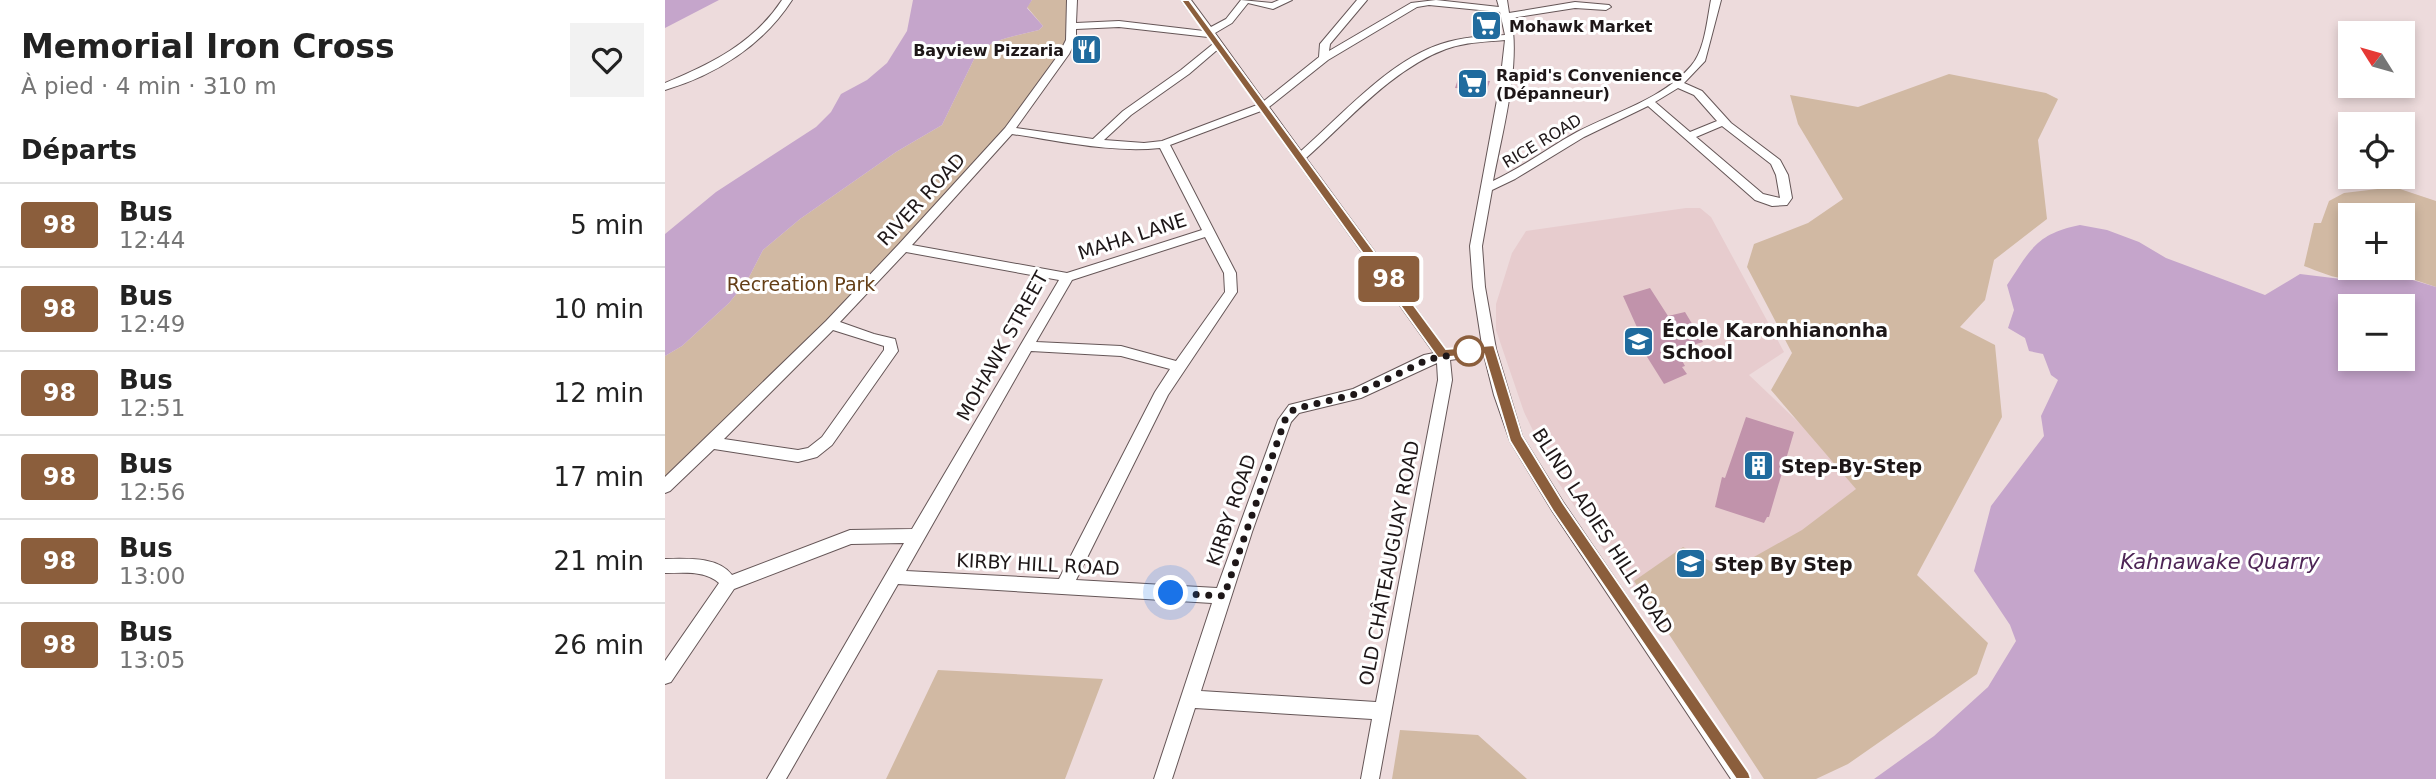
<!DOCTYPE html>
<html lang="fr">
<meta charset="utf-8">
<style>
:root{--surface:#fff;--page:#f2f2f2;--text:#222;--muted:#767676;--line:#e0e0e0}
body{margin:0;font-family:"DejaVu Sans",sans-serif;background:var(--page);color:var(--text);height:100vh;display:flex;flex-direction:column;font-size:26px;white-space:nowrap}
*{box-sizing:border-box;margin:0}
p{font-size:23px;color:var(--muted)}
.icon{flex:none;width:38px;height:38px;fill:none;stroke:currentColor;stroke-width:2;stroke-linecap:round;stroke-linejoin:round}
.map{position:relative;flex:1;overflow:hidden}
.sheet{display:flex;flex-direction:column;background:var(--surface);width:665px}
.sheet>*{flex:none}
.badge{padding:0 14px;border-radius:5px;font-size:24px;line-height:46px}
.needle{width:46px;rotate:307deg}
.fabs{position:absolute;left:1673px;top:21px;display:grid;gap:14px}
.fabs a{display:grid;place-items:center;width:77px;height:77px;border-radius:0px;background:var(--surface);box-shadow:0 4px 10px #0003;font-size:35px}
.you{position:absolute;width:35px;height:35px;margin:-18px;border:5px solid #fff;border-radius:50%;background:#1a73e8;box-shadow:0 0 0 10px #1a73e833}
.map>.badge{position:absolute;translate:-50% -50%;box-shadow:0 0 0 4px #fff}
h2{padding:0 21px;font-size:26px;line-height:63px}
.round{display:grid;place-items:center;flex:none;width:74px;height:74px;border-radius:0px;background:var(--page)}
.head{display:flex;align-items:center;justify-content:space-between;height:119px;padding:0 21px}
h1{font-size:33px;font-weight:700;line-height:52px}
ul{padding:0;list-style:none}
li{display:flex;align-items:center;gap:21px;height:84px;padding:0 21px;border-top:2px solid var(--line)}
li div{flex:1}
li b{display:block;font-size:26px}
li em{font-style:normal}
li .badge{min-width:77px;font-weight:700;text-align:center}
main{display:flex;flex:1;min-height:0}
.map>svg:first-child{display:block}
.built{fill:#e7ccce}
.green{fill:#d1b9a3;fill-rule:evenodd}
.water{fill:#c5a5cb;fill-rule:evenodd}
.building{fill:#c193ab}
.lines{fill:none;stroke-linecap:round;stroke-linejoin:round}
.minor-casing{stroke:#655657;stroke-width:2}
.minor{fill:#fff;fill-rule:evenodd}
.line{fill:#8b5e3c;stroke:#fff;stroke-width:2}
.walk{stroke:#1e1718;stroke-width:7;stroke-dasharray:0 12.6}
.stop-dot{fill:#fff;stroke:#8b5e3c;stroke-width:3.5}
.labels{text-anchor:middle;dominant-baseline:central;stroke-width:6;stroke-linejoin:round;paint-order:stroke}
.far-poi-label{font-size:16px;font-weight:bold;fill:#1e1718;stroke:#fff;text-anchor:start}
.far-street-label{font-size:16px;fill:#1e1718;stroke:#fff}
.street-label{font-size:19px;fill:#1e1718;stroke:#fff}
.park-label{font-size:19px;fill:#643e16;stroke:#fff}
.poi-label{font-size:19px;font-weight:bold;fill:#1e1718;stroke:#fff;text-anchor:start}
.water-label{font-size:21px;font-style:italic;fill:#4e2556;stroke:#fff}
</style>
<main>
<section class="sheet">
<div class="head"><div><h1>Memorial Iron Cross</h1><p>À pied · 4 min · 310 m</p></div><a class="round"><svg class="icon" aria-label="heart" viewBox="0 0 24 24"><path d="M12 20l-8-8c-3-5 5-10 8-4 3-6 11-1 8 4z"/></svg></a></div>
<h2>Départs</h2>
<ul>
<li><span class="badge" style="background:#8b5e3c;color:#fff">98</span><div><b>Bus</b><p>12:44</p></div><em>5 min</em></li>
<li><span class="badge" style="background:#8b5e3c;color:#fff">98</span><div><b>Bus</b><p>12:49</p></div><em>10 min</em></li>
<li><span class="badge" style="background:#8b5e3c;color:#fff">98</span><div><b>Bus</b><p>12:51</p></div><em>12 min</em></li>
<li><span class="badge" style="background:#8b5e3c;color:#fff">98</span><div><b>Bus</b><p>12:56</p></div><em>17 min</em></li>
<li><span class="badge" style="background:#8b5e3c;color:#fff">98</span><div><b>Bus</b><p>13:00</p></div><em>21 min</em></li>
<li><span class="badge" style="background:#8b5e3c;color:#fff">98</span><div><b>Bus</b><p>13:05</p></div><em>26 min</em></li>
</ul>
</section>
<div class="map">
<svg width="1771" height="779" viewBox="0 0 1771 779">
<rect width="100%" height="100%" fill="#eddbdc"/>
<path class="built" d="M1021 208H1035L1046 217 1119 352 1084 375 1211 496 995 632 893 482 859 412 831 330V304L847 253 861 231Z"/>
<path class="green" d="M367 0H407L406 40 344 130 238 247 0 487V356L17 346 64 303 82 281 98 250 135 219 231 152 277 125 311 55C328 38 352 36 374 30L378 26 362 7Z
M1284 74 1381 93 1393 99 1373 140 1382 219 1329 260 1320 300 1295 327 1330 345 1337 417 1252 575 1323 643 1312 674 1183 764 1151 779H1099L969 581 1018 547 1064 571 1137 530 1191 489 1106 390 1127 353 1082 267 1089 244 1143 223 1178 199 1133 124 1125 95 1193 107Z
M1729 187 1771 201V287L1720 270C1709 269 1708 273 1700 276 1679 284 1658 273 1639 266L1649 223H1656L1664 201 1679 193ZM1685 215H1738V268H1685Z
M273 670 438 679 400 779H221Z
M735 730 813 735 862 779H727Z"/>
<path class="water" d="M0 0H54L0 28Z
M248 0H367L362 8 378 26 374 30C352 36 328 38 311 55L277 125 231 152 135 219 98 250 82 281 64 303 17 346 0 356V234L51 192 151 127 166 112 176 94 202 80 222 63 242 31Z
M1415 225 1442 230 1474 242 1501 258 1600 295 1635 274 1676 279 1701 276 1711 269 1771 287V779H1209L1269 736 1323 687 1351 641 1345 625 1309 571 1326 506 1379 436 1376 416 1393 380 1386 375 1378 354 1364 351 1360 338 1343 328 1349 310 1342 285C1365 251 1370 234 1415 225ZM1685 306H1738V359H1685Z"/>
<path class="building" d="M793 79H796L825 81 822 90 790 88Z
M985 288 1003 316 1020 312 1038 342 1011 350 1020 366 1017 367 1022 374 999 384 974 344 979 343 958 296Z
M1081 417 1129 432 1104 517H1102L1099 523 1050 507 1057 477 1060 478Z"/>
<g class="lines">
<defs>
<path id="minor" d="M117 0H127C98 45 51 75 0 90V83C46 64 89 43 117 0Z
M402 0H412L411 23 454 21 539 31 516 0H526L546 27 561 19 576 0 607 3 614 0H627L608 9 583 3 567 23 550 33 599 101 654 57 655 44 692 0H702L665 44 664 51 746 3 771 0 834 7 832 0H842L844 13 910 2 944 5 946 7 941 10 910 8 846 18C856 65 837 133 828 181 858 167 883 148 912 132 950 112 998 99 1026 66 1040 50 1042 20 1046 0H1056L1040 61 1019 83 1037 91 1066 123 1115 160 1123 175 1127 198 1122 205 1107 206 1090 200 983 106 919 137 850 179 827 190 817 246 820 287 831 349 857 436 898 502 1086 779H1066L888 512 845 441 829 395 819 355 785 360 787 380 714 779H696L707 719 530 708 507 779H489L547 603 233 584 121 779H102L239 543 186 544 69 589 6 682 0 684V661L54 583C40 570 18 573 0 573V559C22 559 52 556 67 575L185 530 247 529 394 280 241 252 175 322 209 334 230 339 233 351 167 445 152 457 133 462 49 449 5 491 0 493V477L161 321 234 244 340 128 394 54 401 40ZM764 5 835 12 840 35C818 36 797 37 776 44 724 61 677 115 636 151L604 107 663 60 752 7ZM454 27 543 37 548 44 516 70 458 111 428 139 351 128 404 54 411 40V29ZM840 40 835 84 805 246 808 287 817 345 782 351 641 158C684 120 727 69 781 49 800 42 820 42 840 40ZM552 50 592 105 497 141 479 143 439 140 466 115 524 74ZM1013 88 1029 95 1052 121 1025 132 990 102ZM596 111 769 353 759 355 688 389 624 405 613 420 552 588 411 580 503 395 572 292 571 273 505 145ZM1057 126 1106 164 1111 175 1115 198 1098 194 1031 137ZM347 134C395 141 446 153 495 148L537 230 402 273 247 245ZM540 237 559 273 560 292 511 361 456 346 371 342 407 280ZM168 330 219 346V350L157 437 143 448 133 450 59 439ZM366 351 456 356 505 369 490 392 394 579 241 571ZM772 363 773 380 711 702 536 691 587 532 626 422 634 413 696 398Z"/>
</defs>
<use href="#minor" class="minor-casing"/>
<use href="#minor" class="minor"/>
</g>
<path class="line" d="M516 0H524L781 349 829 345 857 436 898 503 1084 773 1086 779H1071L888 511 845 441 819 354 773 358Z"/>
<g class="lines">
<path class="walk" d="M506 593 559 596 620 420 629 409 691 394 764 359 809 351H804"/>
</g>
<defs>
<symbol id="supermarket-square" viewBox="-11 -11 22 22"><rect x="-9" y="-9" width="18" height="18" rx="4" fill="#206b9e" stroke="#fff"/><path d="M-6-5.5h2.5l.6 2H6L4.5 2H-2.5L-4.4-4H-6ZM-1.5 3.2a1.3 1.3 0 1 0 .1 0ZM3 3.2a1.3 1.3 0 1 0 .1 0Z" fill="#fff"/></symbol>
<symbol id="restaurant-square" viewBox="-11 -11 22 22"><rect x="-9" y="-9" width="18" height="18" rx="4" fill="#206b9e" stroke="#fff"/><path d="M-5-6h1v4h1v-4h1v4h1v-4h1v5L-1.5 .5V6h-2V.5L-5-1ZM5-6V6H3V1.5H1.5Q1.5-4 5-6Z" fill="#fff"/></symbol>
<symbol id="school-square" viewBox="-11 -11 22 22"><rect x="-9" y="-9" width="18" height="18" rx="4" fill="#206b9e" stroke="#fff"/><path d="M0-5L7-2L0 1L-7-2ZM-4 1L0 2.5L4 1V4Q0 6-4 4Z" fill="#fff"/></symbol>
<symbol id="building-square" viewBox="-11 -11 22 22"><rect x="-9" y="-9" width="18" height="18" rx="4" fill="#206b9e" stroke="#fff"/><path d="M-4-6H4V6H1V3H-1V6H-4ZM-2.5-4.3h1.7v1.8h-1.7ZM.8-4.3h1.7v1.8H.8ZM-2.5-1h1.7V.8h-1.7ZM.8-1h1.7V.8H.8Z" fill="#fff"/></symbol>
</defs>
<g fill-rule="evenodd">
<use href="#supermarket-square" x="804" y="8" width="35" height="35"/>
<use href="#restaurant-square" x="404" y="32" width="35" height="35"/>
<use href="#supermarket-square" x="790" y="66" width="35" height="35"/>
<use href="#school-square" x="956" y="324" width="35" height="35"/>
<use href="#building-square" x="1076" y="448" width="35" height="35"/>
<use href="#school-square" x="1008" y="546" width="35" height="35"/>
</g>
<circle class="stop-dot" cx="804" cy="351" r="14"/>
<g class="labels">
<g class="far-poi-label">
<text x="844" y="26">Mohawk Market</text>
<text x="399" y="50" text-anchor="end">Bayview Pizzaria</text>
<text x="831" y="75">Rapid's Convenience<tspan x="831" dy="18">(Dépanneur)</tspan></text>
</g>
<g class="far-street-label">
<text transform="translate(877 141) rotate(-31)">RICE ROAD</text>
</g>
<g class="street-label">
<text transform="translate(256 199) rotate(-47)">RIVER ROAD</text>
<text transform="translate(467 236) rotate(-18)">MAHA LANE</text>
<text transform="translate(337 346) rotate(-61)">MOHAWK STREET</text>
<text transform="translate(566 510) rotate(-71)">KIRBY ROAD</text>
<text transform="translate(938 531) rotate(57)">BLIND LADIES HILL ROAD</text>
<text transform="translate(724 563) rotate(-79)">OLD CHÂTEAUGUAY ROAD</text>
<text transform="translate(373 564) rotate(3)">KIRBY HILL ROAD</text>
</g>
<g class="park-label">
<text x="136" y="284">Recreation Park</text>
</g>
<g class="poi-label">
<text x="997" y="330">École Karonhianonha<tspan x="997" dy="22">School</tspan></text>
<text x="1116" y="466">Step-By-Step</text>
<text x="1049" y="564">Step By Step</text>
</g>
<g class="water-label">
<text x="1555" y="562">Kahnawake Quarry</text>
</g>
</g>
</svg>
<div class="fabs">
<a><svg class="needle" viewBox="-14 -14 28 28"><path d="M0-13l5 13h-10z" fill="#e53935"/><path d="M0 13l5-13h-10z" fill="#767676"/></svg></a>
<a><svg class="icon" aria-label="locate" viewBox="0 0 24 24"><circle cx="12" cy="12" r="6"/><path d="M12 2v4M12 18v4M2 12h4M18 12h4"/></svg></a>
<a>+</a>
<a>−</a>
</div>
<div class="you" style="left:506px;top:593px"></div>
<b class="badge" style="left:724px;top:279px;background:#8b5e3c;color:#fff">98</b>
</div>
</main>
